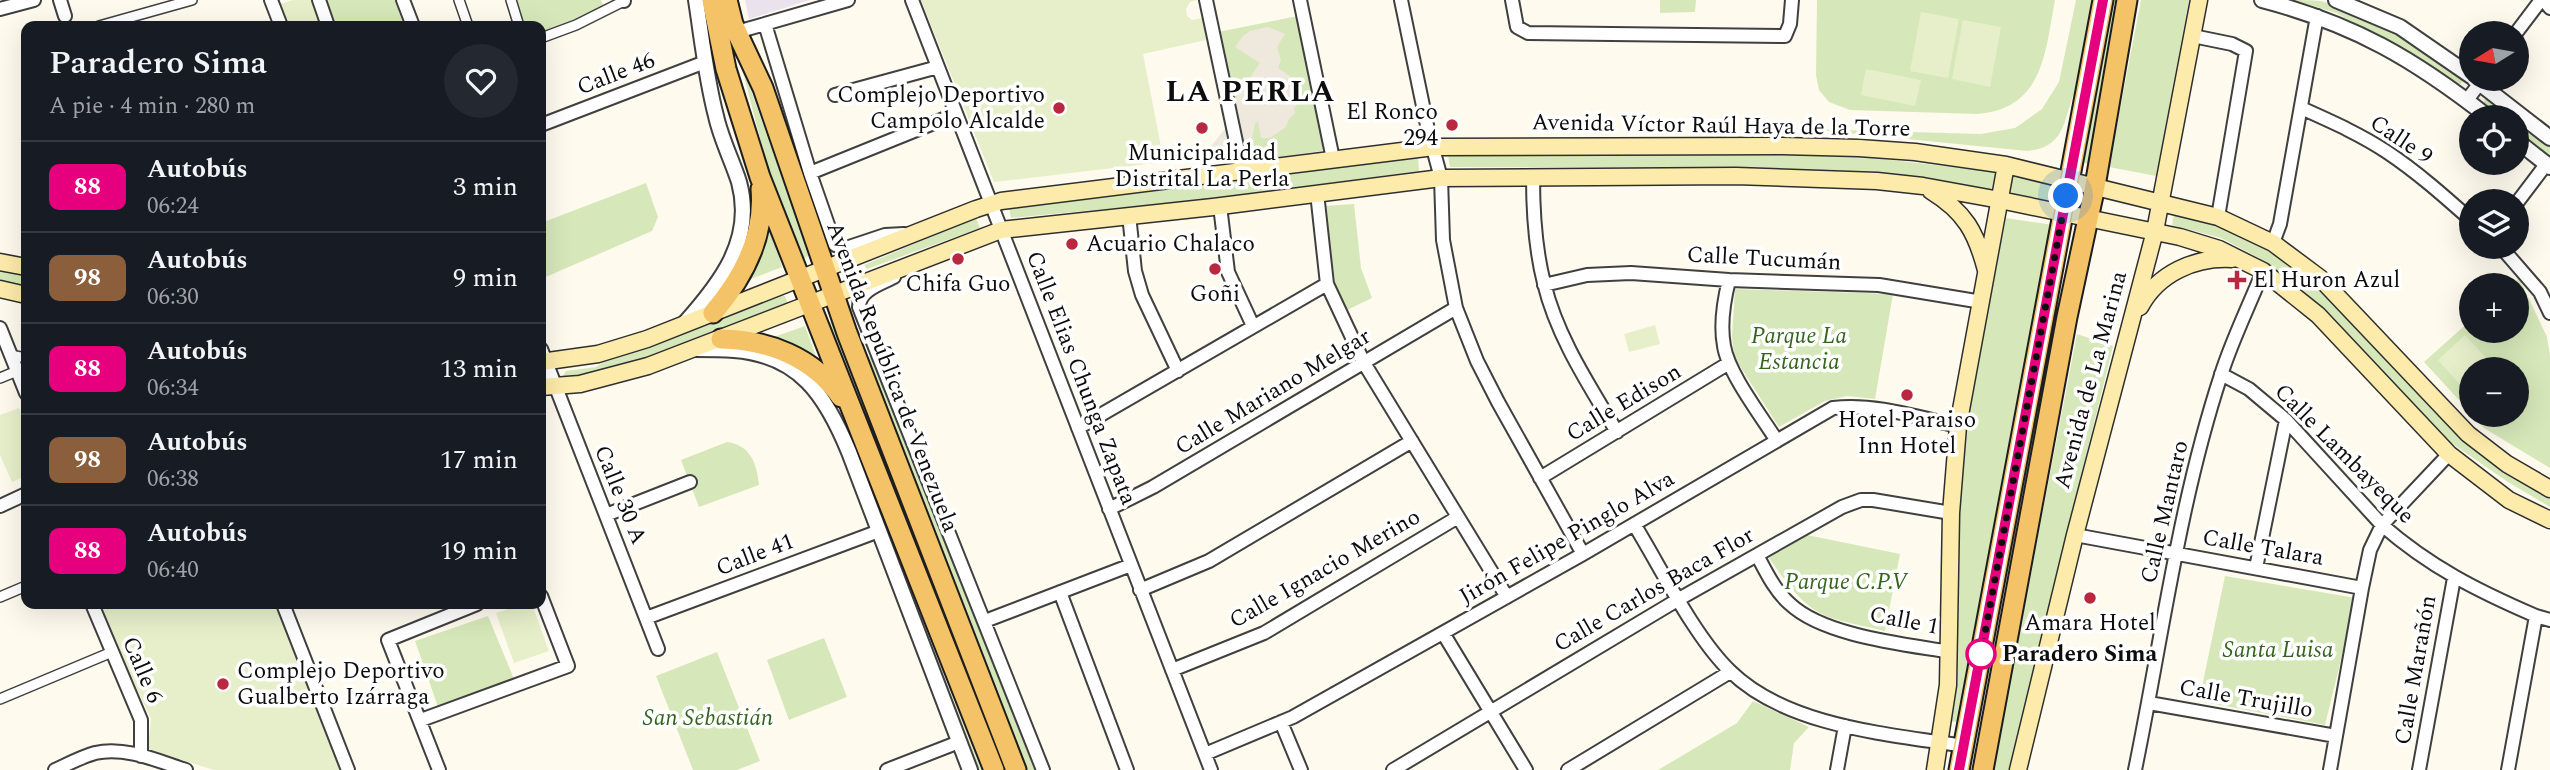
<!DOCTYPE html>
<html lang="es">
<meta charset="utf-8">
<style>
:root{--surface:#171b24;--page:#242831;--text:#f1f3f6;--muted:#9ea1a6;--line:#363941}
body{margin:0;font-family:Spectral,serif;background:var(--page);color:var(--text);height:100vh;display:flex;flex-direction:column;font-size:26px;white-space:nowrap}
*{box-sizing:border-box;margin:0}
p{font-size:23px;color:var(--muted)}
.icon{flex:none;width:38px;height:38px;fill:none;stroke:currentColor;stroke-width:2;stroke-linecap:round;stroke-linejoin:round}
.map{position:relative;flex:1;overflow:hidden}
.side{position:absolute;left:21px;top:21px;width:525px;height:588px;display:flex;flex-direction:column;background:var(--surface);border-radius:14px;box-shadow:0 7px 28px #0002}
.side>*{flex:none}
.badge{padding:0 14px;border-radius:10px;font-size:24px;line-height:46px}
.needle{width:46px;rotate:259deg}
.buttons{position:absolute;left:2459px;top:21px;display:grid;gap:14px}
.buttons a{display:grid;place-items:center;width:70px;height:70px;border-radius:50%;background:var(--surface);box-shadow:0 7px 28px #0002;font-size:35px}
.you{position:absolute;width:35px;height:35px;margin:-18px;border:5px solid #fff;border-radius:50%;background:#1a73e8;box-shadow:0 0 0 10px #1a73e833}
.map>.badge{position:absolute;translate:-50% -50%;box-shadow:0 0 0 4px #fff}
.round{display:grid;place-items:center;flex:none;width:74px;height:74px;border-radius:37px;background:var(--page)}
.summary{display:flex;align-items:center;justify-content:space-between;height:119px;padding:0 28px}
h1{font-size:33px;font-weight:600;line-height:52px}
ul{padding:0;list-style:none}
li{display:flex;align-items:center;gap:21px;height:91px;padding:0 28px;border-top:2px solid var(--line)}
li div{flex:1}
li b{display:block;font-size:26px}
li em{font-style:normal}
li .badge{min-width:77px;font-weight:700;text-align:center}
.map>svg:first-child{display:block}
.industrial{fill:#eae2ec}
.green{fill:#d6e8b9}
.pitch{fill:#e7efca}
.plaza{fill:#eee8dd}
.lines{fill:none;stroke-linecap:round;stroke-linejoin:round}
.pedestrian-casing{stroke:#404040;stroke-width:12}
.minor-casing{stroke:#404040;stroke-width:16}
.tertiary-casing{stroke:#404040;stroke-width:18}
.secondary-casing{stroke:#2f2f2f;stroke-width:19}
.primary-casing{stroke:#1e1e1e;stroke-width:23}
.pedestrian{stroke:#fff;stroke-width:9}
.minor{stroke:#fff;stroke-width:12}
.tertiary{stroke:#fff;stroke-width:14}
.secondary{stroke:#fdebab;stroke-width:16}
.primary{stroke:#f5c367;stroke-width:19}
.line-casing{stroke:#fff;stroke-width:16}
.line{stroke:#e6007e;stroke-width:10}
.walk{stroke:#0d0d0d;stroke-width:7;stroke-dasharray:0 12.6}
.poi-dot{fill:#ba283f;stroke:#fff;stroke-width:2.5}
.stop-dot{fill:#fff;stroke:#e6007e;stroke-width:3.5}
.labels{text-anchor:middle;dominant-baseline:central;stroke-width:7;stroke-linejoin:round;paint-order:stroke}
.street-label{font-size:23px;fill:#0d0d0d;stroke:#fff}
.poi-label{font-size:23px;fill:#0d0d0d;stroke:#fff}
.park-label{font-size:23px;font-style:italic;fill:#35641f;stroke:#fff}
.stop-label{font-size:23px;font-weight:bold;fill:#0d0d0d;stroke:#fff;text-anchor:start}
.district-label{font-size:30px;font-weight:bold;letter-spacing:2px;fill:#0d0d0d;stroke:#fff}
</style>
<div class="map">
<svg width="2550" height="770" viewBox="0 0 2550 770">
<rect width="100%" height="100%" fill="#fffaee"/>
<path class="industrial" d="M745 0H810L749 19Z"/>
<path class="green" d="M326 0H395L403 21 392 26H334Z
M515 0H601L605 10 541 34V26H524Z
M1660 0H1696L1695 12 1660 13Z
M1817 0H2055C2045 52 2044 108 1978 114L1850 110 1829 102 1819 90 1816 75Z
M2076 0H2094L2080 81C2062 110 2072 147 2027 151L1807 129 1981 134 2015 128 2042 109 2059 82Z
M2110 0H2120L2091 164 2081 163Z
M2141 0H2189L2156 176 2109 167Z
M2294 0C2302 0 2312 0 2321 1 2371 14 2424 49 2465 79L2458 86 2399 47 2336 13Z
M1298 16 1324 147 1322 151 1250 161 1246 159 1218 32Z
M739 57 810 255 801 260 767 165Z
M2487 93 2516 117H2497L2483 105Z
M2516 118 2550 146V164L2517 134Z
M1694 151 1847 155 1996 172 1991 190 1893 175 1711 168 1450 167 1448 155Z
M1418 156 1419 171 1202 200 1011 218 1009 208Z
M2016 173 2059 183 2054 205 2011 195 2009 192 2011 176Z
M646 183 658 217 652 231 541 279V223Z
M1354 204 1361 268 1372 298 1345 311 1333 283 1323 206Z
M2174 214 2253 236 2296 265 2444 417 2550 492V507L2508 482 2447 440 2295 284 2259 258 2221 238 2172 225Z
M976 218 980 228 867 269 864 265Z
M2006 218 2053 225 1962 721 1951 722 1958 513 1965 433Z
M771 229 782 267 748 280Z
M0 270 25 275 22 286 0 282Z
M2519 278 2547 337 2550 356V468L2484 428 2472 415H2516V369H2471V413L2424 362 2471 320V331H2516V285H2511Z
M1735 289 1893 294 1875 399 1847 396 1825 401 1779 427 1734 357 1732 336Z
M781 295 785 296 788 304C748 319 597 386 563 376L566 371 596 367 606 360Z
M835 321 1011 770H1002L829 322Z
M805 326 817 359 771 338Z
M2077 334 2113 346 2009 770H1993Z
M871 355 1035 770H1027L868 358Z
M844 419 981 770H976L840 421Z
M727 442C750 445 757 463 759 485L699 507 681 460Z
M1807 535 1900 554 1885 631C1866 626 1844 623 1826 616 1800 605 1784 579 1769 558Z
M2225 576 2356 598 2325 725 2199 701Z
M488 616 514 679 438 707 415 641Z
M824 638 847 697 789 720 767 660Z
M717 652 760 761 737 770H693L656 676Z
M1753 701 1809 727 1794 743 1790 770H1658L1737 723Z"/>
<path class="pitch" d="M293 0H313L321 26H287L280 4Z
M921 0H1198L1190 2 1186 9 1187 16 1192 20 1202 18 1206 40 1143 54 1164 162 994 182Z
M1921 12 1959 19 1948 78 1910 71Z
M1963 20 2001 27 1990 87 1952 79Z
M1866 69 1921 80 1915 106 1861 95Z
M1655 325 1660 344 1629 352 1624 334Z
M2465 335 2496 369H2471V397L2438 360Z
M19 408 26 426V476L12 482 0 455V415Z
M97 604H279L346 770H214L148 749 151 719Z
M522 604H532L549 651 514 663 496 613Z"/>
<path class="plaza" d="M1268 27 1285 34 1277 47 1281 60 1278 68 1290 76 1292 86H1296L1298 89 1297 105 1294 108 1295 113 1289 119 1286 127 1270 138H1261L1258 122 1255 123 1250 152 1253 160 1250 161 1246 159 1233 103 1260 63 1235 47 1243 36 1250 31Z
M1227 126 1233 159 1225 163 1224 160 1204 163 1201 148 1212 145Z"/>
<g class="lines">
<defs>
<path id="pedestrian" d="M459 0 468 26
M511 0 519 26
M99 26 192 0
M541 38 576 25 624 1
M10 355 26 358
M0 378 17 371
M0 597 26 586
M0 699 112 652"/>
<path id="minor" d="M60 0 65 16
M271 0 281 26
M319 0 328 26
M403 0 413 26
M623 0 624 1
M912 0 1211 770
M1206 0 1242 170
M1300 0 1333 159
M1401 0 1428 130 1441 178 1443 240 1456 308 1477 361 1498 402 1583 554
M1512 0 1517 27 1528 33 1785 36 1790 24 1792 0
M2544 0 2550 8
M0 9 34 0
M765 24 810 173 835 245 846 248 885 235 904 234
M737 32 848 0
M2516 33 2541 0
M2193 36 2232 44 2246 51 2218 217
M835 95 938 67
M2467 100 2483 79
M2301 108C2330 121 2360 134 2387 152 2417 172 2444 196 2471 220
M541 125 705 62
M810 173 956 114
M1533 177C1533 212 1535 248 1544 283 1557 337 1589 385 1617 432
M1317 193 1327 284 1364 363 1507 597
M2516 204 2547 163
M1220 206 1228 272 1253 326
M1129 215 1135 271 1142 295 1178 371
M2273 243 2280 224 2317 16
M2501 247 2540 292 2550 313
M894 277C881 284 859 290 859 307L1043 770
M1729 280C1724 300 1720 325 1724 346 1728 373 1762 417 1777 441
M1544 285 1587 275 1631 273 1729 280 1879 285 1982 302
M0 328 26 393
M541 349 658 649
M2221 374 2249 389 2286 420 2382 525C2430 567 2478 591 2536 616L2550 620
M1078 428 1327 284
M1540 478 1729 363
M0 506 26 494
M1109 509 1153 487 1456 308
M606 515 690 482
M1634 524C1661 568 1694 636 1730 671 1787 727 1889 734 1964 746
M2075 535 2362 588
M1757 555C1766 572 1775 591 1790 604 1824 636 1904 644 1950 652
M2256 568 2286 420
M1140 590 1209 561 1412 441
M1060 592 1127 770
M92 604 141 720V756
M283 604 348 770
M646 618 879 531
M985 621 1131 565
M1443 633 1526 770
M1172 670 1264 633 1458 517
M2149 703 2336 736
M421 720 568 666 541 596
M1281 722 1301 770
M1205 754 1293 717 1583 554 1833 408C1875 403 1917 417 1958 426
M55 770C68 764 81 757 95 753 125 746 158 761 186 770
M439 770 388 640 477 604
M887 770 959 742
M1393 770 1679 599 1842 507 1861 500H1873L1951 513
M1568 770 1730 672
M1837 770 1845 726
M2135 770C2162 638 2179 503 2221 375 2232 340 2249 306 2263 271
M2330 770 2362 588 2370 550 2382 525 2449 454
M2419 770 2454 578
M2508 770 2536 616"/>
<path id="tertiary" d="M2262 0C2354 24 2414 59 2488 117
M2336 0 2400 27 2471 76
M2474 79 2550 138
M2516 140 2550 167
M684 324C720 284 755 240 739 182 732 160 721 139 716 116 706 78 702 39 696 0
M695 349C708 349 721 349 734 350 800 355 826 396 849 452L970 770"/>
<path id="secondary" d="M1931 191C1965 212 1976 232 1986 270
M0 262 26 267
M0 289 26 295
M2140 307C2158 273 2195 257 2232 259
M541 362 598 354 647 339 976 209 1001 201 1434 147 1782 146 1859 148 1915 152 2006 165 2218 217 2273 243 2320 278 2468 434 2507 464 2550 489
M541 387 580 384 648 366 1001 230 1213 207 1441 178 1736 176 1877 181 1923 186 2000 200 2180 237 2219 249 2263 271 2318 315 2449 454 2509 500 2550 520
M1935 770 1948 685 1951 513 1958 426 2006 165
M2018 770 2075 535 2155 231 2199 0"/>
<path id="primary" d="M712 0 726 69 760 177 994 770
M727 0 733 24 763 88 847 333 1016 770
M713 313C743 278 765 235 761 189
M721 339C768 340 813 357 841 397
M1959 770 2103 0
M1983 770 2067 317 2095 186 2127 0"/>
</defs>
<use href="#pedestrian" class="pedestrian-casing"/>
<use href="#minor" class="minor-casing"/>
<use href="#tertiary" class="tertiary-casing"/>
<use href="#secondary" class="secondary-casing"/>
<use href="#primary" class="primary-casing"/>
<use href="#pedestrian" class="pedestrian"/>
<use href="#minor" class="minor"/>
<use href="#tertiary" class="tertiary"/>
<use href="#secondary" class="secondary"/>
<use href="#primary" class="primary"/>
</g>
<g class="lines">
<defs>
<path id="line" d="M1959 770 2103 0"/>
</defs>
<use href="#line" class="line-casing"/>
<use href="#line" class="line"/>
<path class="walk" d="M1981 654 2066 196"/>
</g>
<g class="poi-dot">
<circle cx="1059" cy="108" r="7"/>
<circle cx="1452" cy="125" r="7"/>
<circle cx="1202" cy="128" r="7"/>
<circle cx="1072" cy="244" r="7"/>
<circle cx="958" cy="259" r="7"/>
<circle cx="1215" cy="269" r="7"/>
<path d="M2233.5 269.5h7v7h7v7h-7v7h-7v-7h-7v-7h7z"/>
<circle cx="1907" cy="395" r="7"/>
<circle cx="2090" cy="598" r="7"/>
<circle cx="223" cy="684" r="7"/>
</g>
<circle class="stop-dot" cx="1981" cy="654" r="14"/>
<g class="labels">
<g class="street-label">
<text transform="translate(616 74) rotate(-21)">Calle 46</text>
<text transform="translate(1721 126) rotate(1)">Avenida Víctor Raúl Haya de la Torre</text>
<text transform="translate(2401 140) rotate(34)">Calle 9</text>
<text transform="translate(1764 259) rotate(3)">Calle Tucumán</text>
<text transform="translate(892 377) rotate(69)">Avenida República de Venezuela</text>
<text transform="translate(1081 378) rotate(69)">Calle Elias Chunga Zapata</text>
<text transform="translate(2091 380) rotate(-75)">Avenida de La Marina</text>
<text transform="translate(1273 392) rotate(-31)">Calle Mariano Melgar</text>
<text transform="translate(1624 403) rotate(-31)">Calle Edison</text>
<text transform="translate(2344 454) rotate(45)">Calle Lambayeque</text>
<text transform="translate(620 495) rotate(68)">Calle 30 A</text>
<text transform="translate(2165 512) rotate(-77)">Calle Mantaro</text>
<text transform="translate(1567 538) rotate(-30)">Jirón Felipe Pinglo Alva</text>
<text transform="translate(2263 548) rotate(10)">Calle Talara</text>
<text transform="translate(755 555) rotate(-21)">Calle 41</text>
<text transform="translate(1325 569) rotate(-30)">Calle Ignacio Merino</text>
<text transform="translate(1654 590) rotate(-30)">Calle Carlos Baca Flor</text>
<text transform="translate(1904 621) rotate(11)">Calle 1</text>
<text transform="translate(142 670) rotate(67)">Calle 6</text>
<text transform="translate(2416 670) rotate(-80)">Calle Marañón</text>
<text transform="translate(2246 699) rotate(10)">Calle Trujillo</text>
</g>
<g class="poi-label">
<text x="1045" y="95" text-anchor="end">Complejo Deportivo<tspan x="1045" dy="26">Campolo Alcalde</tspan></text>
<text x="1438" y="112" text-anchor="end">El Ronco<tspan x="1438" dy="26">294</tspan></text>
<text x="1202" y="153">Municipalidad<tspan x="1202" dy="26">Distrital La Perla</tspan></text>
<text x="1086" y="244" text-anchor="start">Acuario Chalaco</text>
<text x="2253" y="280" text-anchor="start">El Huron Azul</text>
<text x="958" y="284">Chifa Guo</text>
<text x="1215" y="294">Goñi</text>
<text x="1907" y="420">Hotel Paraiso<tspan x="1907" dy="26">Inn Hotel</tspan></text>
<text x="2090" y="623">Amara Hotel</text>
<text x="237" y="671" text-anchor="start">Complejo Deportivo<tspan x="237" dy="26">Gualberto Izárraga</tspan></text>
</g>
<g class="park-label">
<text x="1799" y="336">Parque La<tspan x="1799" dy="26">Estancia</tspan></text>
<text x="1846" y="582">Parque C.P.V</text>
<text x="2278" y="650">Santa Luisa</text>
<text x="708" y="718">San Sebastián</text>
</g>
<g class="stop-label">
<text x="2002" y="654">Paradero Sima</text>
</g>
<g class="district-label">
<text x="1251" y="92">LA PERLA</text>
</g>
</g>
</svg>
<div class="buttons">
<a><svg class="needle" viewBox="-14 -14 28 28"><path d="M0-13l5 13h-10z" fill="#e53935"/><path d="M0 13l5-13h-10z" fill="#9ea1a6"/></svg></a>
<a><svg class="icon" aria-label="locate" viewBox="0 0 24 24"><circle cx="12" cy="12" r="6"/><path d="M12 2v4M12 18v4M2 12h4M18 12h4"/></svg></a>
<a><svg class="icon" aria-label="layers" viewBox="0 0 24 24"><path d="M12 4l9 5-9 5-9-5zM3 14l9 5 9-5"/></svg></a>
<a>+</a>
<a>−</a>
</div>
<div class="you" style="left:2066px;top:196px"></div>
<section class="side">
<div class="summary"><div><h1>Paradero Sima</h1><p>A pie · 4 min · 280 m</p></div><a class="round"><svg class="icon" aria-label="heart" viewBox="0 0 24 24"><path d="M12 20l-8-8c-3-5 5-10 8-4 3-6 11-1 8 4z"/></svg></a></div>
<ul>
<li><span class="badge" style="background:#e6007e;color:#fff">88</span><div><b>Autobús</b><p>06:24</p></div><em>3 min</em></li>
<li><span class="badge" style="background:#8b5e3c;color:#fff">98</span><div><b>Autobús</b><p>06:30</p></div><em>9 min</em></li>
<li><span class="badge" style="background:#e6007e;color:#fff">88</span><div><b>Autobús</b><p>06:34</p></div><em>13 min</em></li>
<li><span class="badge" style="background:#8b5e3c;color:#fff">98</span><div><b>Autobús</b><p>06:38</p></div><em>17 min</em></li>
<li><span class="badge" style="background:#e6007e;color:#fff">88</span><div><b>Autobús</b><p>06:40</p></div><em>19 min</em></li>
</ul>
</section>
</div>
